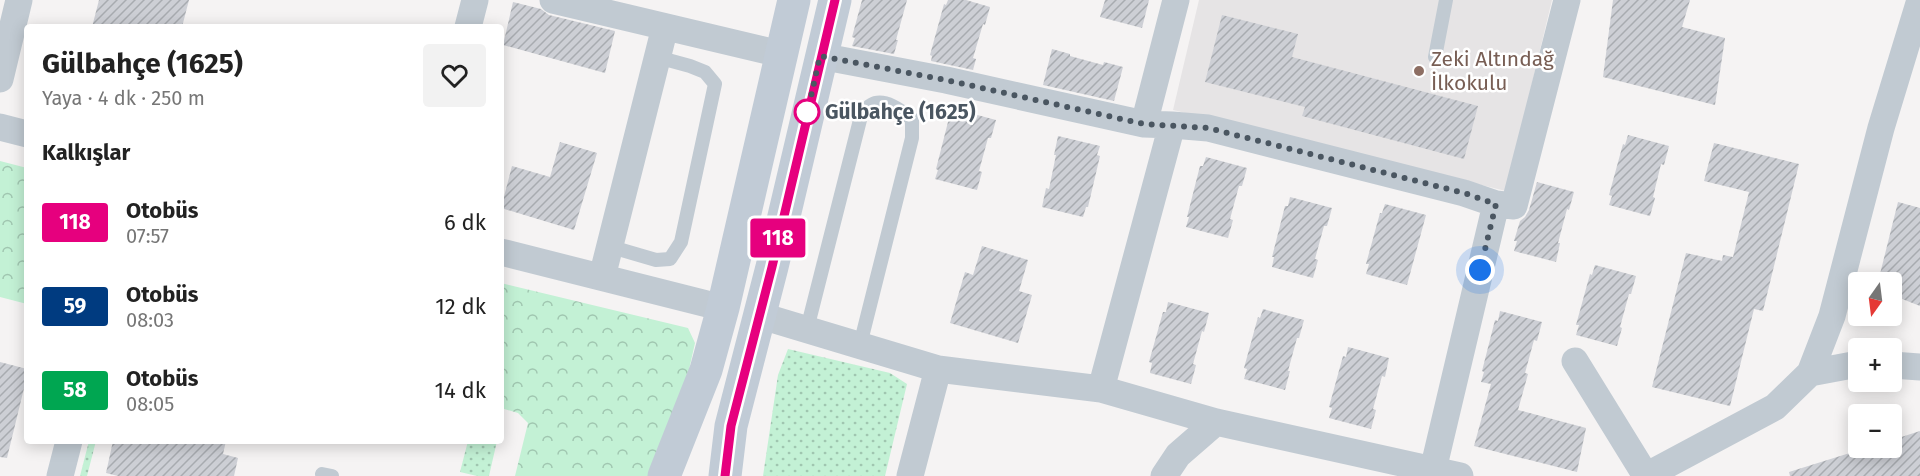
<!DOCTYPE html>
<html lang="tr">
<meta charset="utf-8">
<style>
:root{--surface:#fff;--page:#f2f2f2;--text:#222;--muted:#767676}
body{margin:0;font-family:"Fira Sans",sans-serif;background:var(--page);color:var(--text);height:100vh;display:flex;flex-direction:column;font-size:22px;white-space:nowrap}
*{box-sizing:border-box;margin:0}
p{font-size:20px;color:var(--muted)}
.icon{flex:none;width:33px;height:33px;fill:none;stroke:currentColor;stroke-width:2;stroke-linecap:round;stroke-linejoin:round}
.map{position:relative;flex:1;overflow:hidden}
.drawer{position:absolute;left:24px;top:24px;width:480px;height:420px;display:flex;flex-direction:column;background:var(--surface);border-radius:6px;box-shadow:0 3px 15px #0003}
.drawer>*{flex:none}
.badge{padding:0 12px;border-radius:4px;font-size:21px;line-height:39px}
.needle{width:39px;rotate:194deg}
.tools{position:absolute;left:1848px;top:272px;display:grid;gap:12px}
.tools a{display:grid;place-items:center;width:54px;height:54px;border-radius:6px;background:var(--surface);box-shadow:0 3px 15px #0003;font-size:30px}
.you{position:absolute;width:30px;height:30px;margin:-15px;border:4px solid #fff;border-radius:50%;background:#1a73e8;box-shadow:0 0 0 9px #1a73e833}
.map>.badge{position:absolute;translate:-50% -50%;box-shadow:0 0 0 3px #fff}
h2{padding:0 18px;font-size:22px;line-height:54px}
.round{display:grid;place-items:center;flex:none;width:63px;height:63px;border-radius:6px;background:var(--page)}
.overview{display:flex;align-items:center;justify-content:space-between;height:102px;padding:0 18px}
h1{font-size:28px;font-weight:700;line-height:45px}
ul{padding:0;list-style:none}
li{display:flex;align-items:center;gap:18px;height:84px;padding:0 18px}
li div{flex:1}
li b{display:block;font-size:22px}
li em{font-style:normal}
li .badge{min-width:66px;font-weight:700;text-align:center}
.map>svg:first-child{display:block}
.education{fill:#e6e4e5}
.grass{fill:url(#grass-dots)}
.forest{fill:url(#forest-crowns)}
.building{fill:url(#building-hatch)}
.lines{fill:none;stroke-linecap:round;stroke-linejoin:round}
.lane{stroke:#c1cad2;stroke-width:14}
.street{stroke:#c1cad2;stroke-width:27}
.secondary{stroke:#c1cbd6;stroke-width:33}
.line-casing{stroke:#fff;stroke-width:14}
.line{stroke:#e6007e;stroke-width:9}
.walk{stroke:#4a5661;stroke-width:6;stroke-dasharray:0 10.8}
.education-dot{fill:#8d6e63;stroke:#fff;stroke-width:2}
.stop-dot{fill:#fff;stroke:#e6007e;stroke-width:3}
.labels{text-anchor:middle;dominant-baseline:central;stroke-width:5;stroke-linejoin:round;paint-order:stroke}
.education-label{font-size:21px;fill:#785e54;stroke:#fff;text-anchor:start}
.stop-label{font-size:21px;font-weight:bold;fill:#4a5661;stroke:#fff;text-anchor:start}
</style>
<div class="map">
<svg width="1920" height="476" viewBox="0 0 1920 476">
<defs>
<pattern id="grass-dots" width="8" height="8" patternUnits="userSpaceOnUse" patternTransform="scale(1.5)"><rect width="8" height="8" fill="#c3f1d5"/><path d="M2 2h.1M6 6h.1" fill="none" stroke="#a0c6b0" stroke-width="1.8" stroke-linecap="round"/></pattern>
<pattern id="forest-crowns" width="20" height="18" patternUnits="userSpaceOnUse" patternTransform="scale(1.5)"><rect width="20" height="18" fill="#c3f1d5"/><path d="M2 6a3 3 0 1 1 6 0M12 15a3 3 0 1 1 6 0" fill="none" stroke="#a0c6b0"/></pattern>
<pattern id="building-hatch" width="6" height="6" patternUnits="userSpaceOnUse" patternTransform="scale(1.5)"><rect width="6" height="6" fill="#cdcfd5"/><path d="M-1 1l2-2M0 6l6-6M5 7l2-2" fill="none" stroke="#a8abb0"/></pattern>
</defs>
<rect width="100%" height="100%" fill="#f5f3f3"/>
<path class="education" d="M1199 0H1552L1506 191 1173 110Z"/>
<path class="grass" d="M788 349 890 373 907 384 885 476H763L778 375Z
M89 441H96L87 476H80Z
M468 441H497L489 476H477L460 472Z"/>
<path class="forest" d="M0 161 27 168V304L0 297Z
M501 283 688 328 695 343 679 414 653 476H515L528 423 518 413 501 408Z"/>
<path class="building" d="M99 0H189L182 27H92Z
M862 0H907L896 40H898L894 54 852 46 855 38 852 37Z
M948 0H966L990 7 985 25 983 24 973 58 976 59 973 70 931 61 932 56 930 55 944 4 946 5Z
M1105 0H1149L1142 28 1100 17Z
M1613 0H1690L1682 27 1725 38 1715 105 1603 77Z
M513 2 541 9 549 15 615 31 605 73 503 45Z
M1222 15 1298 34 1292 57 1478 106 1464 159 1302 116 1305 107 1205 82Z
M1052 49 1070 54V56L1103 65 1104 62 1123 67 1114 101 1043 85Z
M955 109 996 120 991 138H988L979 171 982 172 977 190 935 179 938 170 936 169 949 118 952 119Z
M1628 135 1669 146 1664 165 1661 164 1653 197 1655 198 1650 216 1609 205 1612 196 1609 195 1623 144 1625 145Z
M1058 136 1100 146 1097 155 1100 156 1088 207H1086L1083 217 1042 207 1046 188 1049 189 1056 155H1054Z
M560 142 597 153 574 230 501 208 512 166 550 177Z
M1714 143 1799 164 1763 311 1754 309 1730 406 1652 387 1686 253 1722 261 1723 255 1733 257 1749 192 1704 181Z
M1206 157 1247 168 1242 186H1239L1230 219 1233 220 1228 238 1186 227 1189 217H1187L1200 166H1203Z
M1537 182 1574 192 1569 210 1567 209 1558 243H1560L1556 262 1514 251 1517 241H1514L1520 221 1525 217 1529 210Z
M1290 197 1332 208 1327 226H1324L1315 259 1318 260 1313 278 1272 267 1274 257H1272L1285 206H1288Z
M1898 202 1920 208V306L1892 295V282H1878Z
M1385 204 1426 215 1407 285 1366 274 1369 264H1366L1380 213H1382Z
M982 246 1028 260 1019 291 1032 295 1018 343 950 323 965 272 973 275Z
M1595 265 1636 276 1631 294H1629L1620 327 1622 328 1617 346 1576 335 1579 325H1576L1590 274 1592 275Z
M1168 302 1209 313 1204 332 1202 331 1193 364 1196 365 1191 384 1150 373 1152 363 1149 362 1163 312H1166Z
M1263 309 1304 320 1299 338H1297L1288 371H1290L1285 390 1244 379 1247 369 1244 368 1258 317 1260 318Z
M1500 311 1542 322 1537 341 1534 340 1525 373 1528 374 1518 410 1586 428 1577 472 1474 446 1491 384 1481 382 1484 372 1482 371 1495 320 1498 321Z
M1348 347 1389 358 1385 377 1382 376 1373 409 1376 410 1371 429 1329 418 1332 408 1329 407 1343 356 1346 357Z
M0 362 27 369V376L7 458 0 457Z
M1920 431V476H1790L1789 472 1869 447H1892V440Z
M113 441H226L223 454 238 458 234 476H118L106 473Z"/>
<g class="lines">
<path class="lane" d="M1435 57 1446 0
M608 246 656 260 670 259 681 242 715 84 705 72 690 66 657 57
M807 329 861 116C864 112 867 107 871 105 884 97 902 111 912 119V138L860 345
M322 474 332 476"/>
<path class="street" d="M553 0 780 54
M468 27 475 0
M820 56 946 80 1144 124 1172 125 1101 389
M0 79 19 0
M1144 124 1176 0
M1172 125 1208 128 1464 193 1496 204
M0 127 27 134
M501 252 723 308
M602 277 665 27
M758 315 938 369 1101 389 1216 422 1460 476
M1575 361 1646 476
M1892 365 1920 367
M1810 373 1858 364
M1433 470 1496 204 1514 206 1567 0
M60 476 69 441
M910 476 938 369
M1164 476 1178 455 1216 422
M1646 476 1775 407 1810 373 1832 316 1881 128 1920 0"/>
<path class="secondary" d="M664 476 706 370 723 308 794 0
M725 476 731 426 772 267 835 0"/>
</g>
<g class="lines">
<defs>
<path id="line" d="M725 476 731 426 772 267 835 0"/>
</defs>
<use href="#line" class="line-casing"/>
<use href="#line" class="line"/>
<path class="walk" d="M807 112 806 119 820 56 946 80 1144 124 1208 128 1464 193 1496 204 1480 270"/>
</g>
<circle class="education-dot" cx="1419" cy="71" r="6"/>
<circle class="stop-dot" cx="807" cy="112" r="12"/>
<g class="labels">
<g class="education-label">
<text x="1431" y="59">Zeki Altındağ<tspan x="1431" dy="24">İlkokulu</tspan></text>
</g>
<g class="stop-label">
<text x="825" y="112">Gülbahçe (1625)</text>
</g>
</g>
</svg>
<div class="tools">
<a><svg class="needle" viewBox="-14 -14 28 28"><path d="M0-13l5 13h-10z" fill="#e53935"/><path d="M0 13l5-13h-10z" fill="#767676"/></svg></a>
<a>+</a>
<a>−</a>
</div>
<div class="you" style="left:1480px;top:270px"></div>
<b class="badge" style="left:778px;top:238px;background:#e6007e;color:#fff">118</b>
<section class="drawer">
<div class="overview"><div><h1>Gülbahçe (1625)</h1><p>Yaya · 4 dk · 250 m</p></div><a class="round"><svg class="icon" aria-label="heart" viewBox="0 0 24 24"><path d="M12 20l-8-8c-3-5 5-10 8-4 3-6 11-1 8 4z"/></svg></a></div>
<h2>Kalkışlar</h2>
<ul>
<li><span class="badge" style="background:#e6007e;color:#fff">118</span><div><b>Otobüs</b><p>07:57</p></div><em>6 dk</em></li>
<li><span class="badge" style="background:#003b80;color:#fff">59</span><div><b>Otobüs</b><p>08:03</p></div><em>12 dk</em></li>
<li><span class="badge" style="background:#00a651;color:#fff">58</span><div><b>Otobüs</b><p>08:05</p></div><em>14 dk</em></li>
</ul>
</section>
</div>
